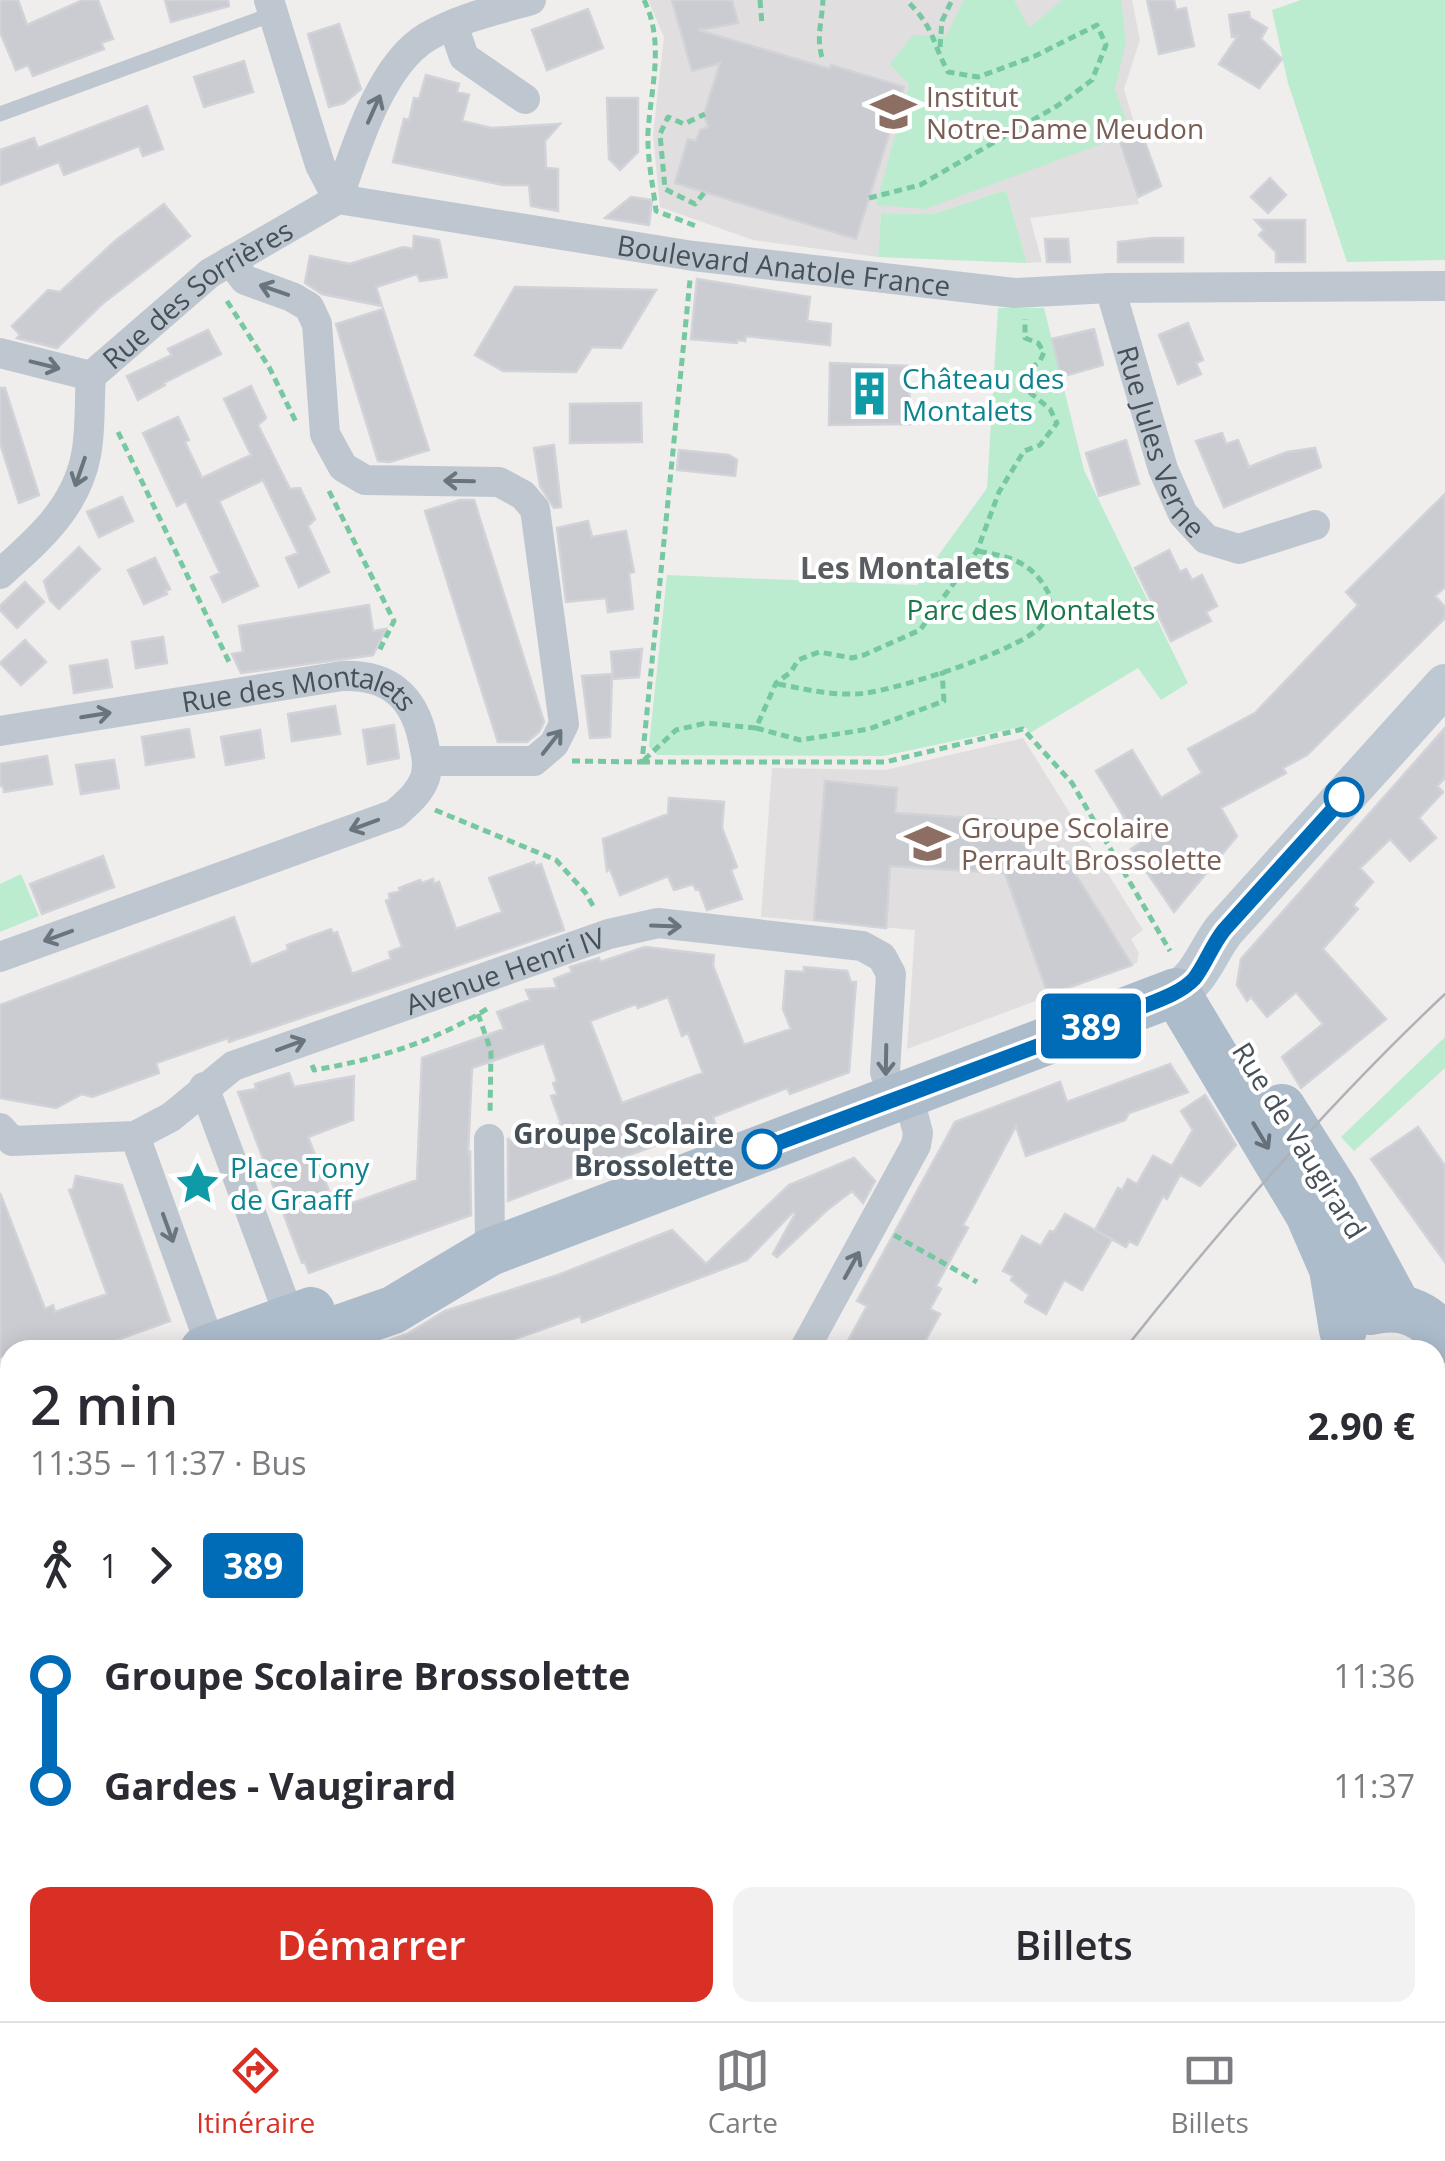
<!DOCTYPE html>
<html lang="fr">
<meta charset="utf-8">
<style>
:root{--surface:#fff;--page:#f2f2f3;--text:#2b2b33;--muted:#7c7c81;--line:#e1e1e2;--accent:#d93025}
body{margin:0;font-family:"Open Sans",sans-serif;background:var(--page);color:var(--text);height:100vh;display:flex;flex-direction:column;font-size:38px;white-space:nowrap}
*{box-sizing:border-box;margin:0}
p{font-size:32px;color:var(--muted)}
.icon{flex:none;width:55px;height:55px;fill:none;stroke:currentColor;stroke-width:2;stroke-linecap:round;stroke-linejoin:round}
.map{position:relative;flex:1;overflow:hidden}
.drawer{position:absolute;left:0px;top:1340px;width:1445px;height:682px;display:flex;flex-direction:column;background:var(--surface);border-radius:30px 30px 0 0;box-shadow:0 5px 25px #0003}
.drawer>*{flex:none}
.badge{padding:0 20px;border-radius:8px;font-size:35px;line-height:65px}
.map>.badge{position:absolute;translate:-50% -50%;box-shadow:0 0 0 5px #fff}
.legs{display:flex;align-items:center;gap:15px;height:110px;padding:0 30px;font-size:32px}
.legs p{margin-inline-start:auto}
.summary{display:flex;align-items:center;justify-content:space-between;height:170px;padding:0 30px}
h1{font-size:55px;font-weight:600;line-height:75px}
.primary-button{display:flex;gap:20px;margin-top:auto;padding:20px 30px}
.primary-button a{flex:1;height:115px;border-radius:20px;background:var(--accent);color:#fff;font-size:40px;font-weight:600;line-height:115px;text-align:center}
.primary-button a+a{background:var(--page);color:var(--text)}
ul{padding:0 30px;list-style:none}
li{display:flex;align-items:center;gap:35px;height:110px;font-size:38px}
li i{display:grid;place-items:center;width:15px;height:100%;margin:0 12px;background:currentColor}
li i::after{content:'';width:25px;height:25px;margin:-12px;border:8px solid;border-radius:50%;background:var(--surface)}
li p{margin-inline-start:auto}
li:first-child i{background:linear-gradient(#0000 50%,currentColor 0)}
li:last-child i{background:linear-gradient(currentColor 50%,#0000 0)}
.tab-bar{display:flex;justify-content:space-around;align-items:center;height:140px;border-top:2px solid var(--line);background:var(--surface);font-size:28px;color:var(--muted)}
.tab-bar a{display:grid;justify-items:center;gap:5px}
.tab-bar .active{color:var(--accent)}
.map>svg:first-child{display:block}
.education{fill:#e0dede}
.green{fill:#bceccf}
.water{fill:#8bd3e7}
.building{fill:#caccd2;stroke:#d1d3d8;stroke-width:2.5;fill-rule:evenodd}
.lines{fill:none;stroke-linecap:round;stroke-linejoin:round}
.path{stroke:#76c8a1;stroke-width:5;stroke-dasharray:8 5;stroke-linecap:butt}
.lane{stroke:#bec7cf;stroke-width:15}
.street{stroke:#bec7cf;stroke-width:30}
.secondary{stroke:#bec8d3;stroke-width:42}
.primary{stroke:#adbccb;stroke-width:48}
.tram{stroke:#afb2b7;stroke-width:2.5}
.oneway{stroke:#6a747c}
.oneway2{stroke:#65707b}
.line-1-casing{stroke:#fff;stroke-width:22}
.line-1{stroke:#006cb8;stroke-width:15}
.stop-1-dot{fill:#fff;stroke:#006cb8;stroke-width:5}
.labels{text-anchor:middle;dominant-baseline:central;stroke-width:8;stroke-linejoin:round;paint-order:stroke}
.education-label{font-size:28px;fill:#785e54;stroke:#fff;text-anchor:start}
.street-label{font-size:28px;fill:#465059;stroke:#fff}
.culture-label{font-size:28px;fill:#0d838f;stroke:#fff;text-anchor:start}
.park-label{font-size:28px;fill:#1a774a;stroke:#fff}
.stop-label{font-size:28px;font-weight:bold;fill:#465059;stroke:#fff;text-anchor:end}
.neighbourhood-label{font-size:30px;font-weight:bold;fill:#5a5d61;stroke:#fff}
</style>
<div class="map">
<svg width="1445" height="2021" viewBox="0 0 1445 2021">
<rect width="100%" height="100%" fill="#f0eded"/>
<path class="education" d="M648 0H1132L1140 40 1124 89 1138 136 1118 143 1139 204 1030 218 1042 262 1027 263 1006 190 934 214 881 213 878 257 753 240 660 207 653 135 664 37Z
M1023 738 1143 930 1131 939 1139 953 1137 963 907 1049 915 930 761 917 772 768 885 770Z"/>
<path class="green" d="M964 0H1014L1029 28 1062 0H1121L1126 42 1115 89 1129 128 1099 145 925 209 876 205 909 85 890 64 913 35 946 36Z
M1301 0H1445V260L1347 262 1288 83 1272 10Z
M1006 190 1027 263 878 257 881 213 934 214Z
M998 308H1044L1084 470 1188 683 1161 700 1138 668 1030 733 1025 726 883 756 657 755 649 746 667 575 917 585 987 488Z
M21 874 39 916 0 932V884Z
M1445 1037V1068L1354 1151 1341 1137Z
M1445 1425V1518L1435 1528V1432Z
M1445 1664V1719L1435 1728V1672Z
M817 2013H965L958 2021H811Z"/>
<path class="water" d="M1445 1518V1664L1435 1672V1528Z
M965 2012H1107V2013L1100 2021H959Z"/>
<path class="building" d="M0 0H18L27 25 83 0H98L113 39 101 43 104 49 33 76 28 65 16 70 0 32Z
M165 0H228L229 6 171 22Z
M672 0H732L738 23 698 30 830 69 831 65 904 87 856 239 675 183 688 139 696 141 700 130 708 127 704 115 720 63 692 71Z
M1147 0H1174L1176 10 1186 8 1194 46 1159 54Z
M588 9 603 48 547 70 532 30Z
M1249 12 1250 18 1267 28 1261 39 1282 59 1259 88 1219 64 1238 36 1232 37 1229 15Z
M339 24 361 89 344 103 329 107 308 34Z
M244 61 253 92 204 107 194 77Z
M426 75 459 84 457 92 469 95 462 121 491 128 560 124 545 141 546 168 558 169V211L531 206 529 185H503L393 162 404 119 409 120 414 98 419 99Z
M607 98H638V152L620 170 609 159Z
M147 106 163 149 143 156 139 146 64 175 59 162 0 185V150L34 138 38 148Z
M1143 137 1161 186 1138 197 1120 143Z
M1270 178 1286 195 1268 213 1251 197Z
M631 197 652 200 649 225 605 218Z
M164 204 190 236 102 304 57 348 17 338 20 335 12 326 48 290 60 292 115 241Z
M1255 220H1305V262H1276V252L1259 235 1264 230Z
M414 236 439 240 447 277 420 281 417 274 376 287 382 306 322 294 305 283 310 256 350 264 403 247 413 249Z
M1153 238H1183V262H1118V242Z
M1045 239H1068L1070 262H1047Z
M697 279 810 297 807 321 831 324 830 345 746 336 745 341 737 340V343L691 339Z
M515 287 656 290 621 348 592 347 576 372 503 371 475 355Z
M383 309 429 450 390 462 378 461 336 324Z
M1188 323 1203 360 1196 363 1201 374 1178 384 1159 335Z
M1094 329 1103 365 1061 377 1052 339Z
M208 330 221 354 164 383 165 385 138 400 127 376 172 355 168 349Z
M830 363 908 366 911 424 829 425Z
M251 386 266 418 258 425 290 489 300 488 315 519 308 526 329 572 299 587 286 558 298 553 263 480 219 501 258 586 223 602 211 577 220 573 186 501 177 506 143 433 178 417 189 440 185 442 202 478 251 455 224 399Z
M0 388H5L39 495 19 503 0 443Z
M641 403 642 442 570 443V404Z
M1222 433 1226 444 1238 440 1249 467 1287 452 1315 448 1321 467 1224 507 1196 441Z
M1126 440 1139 484 1099 496 1086 453Z
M554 445 561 507 554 508 540 486 534 448Z
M679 450 729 455 737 460 735 476 677 470Z
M1445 494V587L1435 596 1445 607V618L1307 755 1283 768 1286 773 1221 808 1237 836 1174 912 1131 849 1140 843 1096 771 1132 750 1161 798 1202 773 1188 749 1255 713 1358 605 1346 592Z
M122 497 133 521 99 537 87 512Z
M460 500H474L544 722 539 732 527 742H498L425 511Z
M588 521 592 537 626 531 634 572 629 573 633 609 608 612 606 598 566 602 557 528Z
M79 547 100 569 59 609 50 600 44 581Z
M1169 550 1180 572 1186 569 1192 580 1202 575 1217 606 1206 612 1211 621 1171 641 1135 568Z
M155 558 170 589 165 591 167 594 144 604 128 570Z
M25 582 44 602 17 628 0 610V606Z
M369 605 373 631 386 629 373 655 241 673 232 654 243 652 239 626Z
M163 637 167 663 136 668 132 642Z
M25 640 46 662 21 685 0 663Z
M642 649 639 677 613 679 611 652Z
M107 660 112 687 74 693 70 666Z
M612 674 610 737 590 738 582 676Z
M335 706 340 734 292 741 288 714Z
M394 725 399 758 368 764 363 730Z
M1445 728V778L1437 786 1443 792 1419 818 1436 838 1410 861 1390 839 1360 868 1373 882 1353 905 1358 909 1323 949 1386 1019 1301 1088 1282 1057 1323 1024 1296 992 1267 1017 1251 997 1247 1001 1237 985 1241 959Z
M189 729 194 757 146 765 142 737Z
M260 730 264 758 226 765 221 737Z
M47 756 52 784 4 792 3 786H0V764Z
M114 760 119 788 81 794 76 765Z
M825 781 897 788 895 813 1017 821 1016 832 1032 856 1058 846 1132 965 1048 995 1005 873 890 866 886 928 814 920Z
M669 798 724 802 722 828 737 867 731 870 742 899 707 910 699 889 696 890 693 884 674 890 668 876 620 895 610 869 607 871 603 839 668 814Z
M103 856 114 887 42 914 30 884Z
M534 862 535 866 541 864 564 930 229 1042 228 1038 156 1063 159 1073 92 1097 82 1094 56 1108 0 1098V1005L234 917 251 965 288 950 287 945 331 929 333 934 337 932 352 974 391 959 389 952 402 947 386 901 390 899 389 894 400 891 399 888 420 880 422 883 433 879 434 884 439 882 456 929 502 912 489 878Z
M645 947 714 955 713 966 744 1045 791 1029 783 1009 786 971 804 972V967L847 971 851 982H856L849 1072 790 1094 787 1088 713 1117 715 1123 508 1201V1138L510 1142 561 1124 551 1096 557 1094 553 1083 557 1081 544 1043 472 1068 468 1153 470 1152 471 1215 309 1273 305 1262 302 1263 238 1092 256 1089 255 1084 289 1073 294 1087 354 1076 353 1120 308 1137 336 1209 417 1180 422 1058 504 1029 497 1012 530 1000 526 990 557 988 554 979 572 972 570 967 599 958 600 962ZM668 997 682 1036 688 1033 703 1073 622 1103 590 1021 636 1004 638 1008Z
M1170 1064 1188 1092 1129 1113 1125 1120 1026 1156 1016 1126 963 1225 968 1228 936 1286 941 1289 930 1309 940 1314 920 1350H843L867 1306 857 1301 955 1122 1060 1082 1067 1102Z
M1205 1095 1236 1145 1200 1186 1180 1175 1167 1199 1163 1196 1137 1245 1129 1241 1126 1247 1095 1230 1118 1188 1122 1190 1128 1179 1137 1184 1153 1156 1172 1166 1193 1130 1181 1111Z
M1418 1127 1445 1166V1262L1371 1159Z
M854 1158 875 1181 863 1203 852 1191 827 1210 777 1257 773 1254 795 1214 793 1212 747 1260 582 1322 580 1316 484 1350H374V1346L407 1334 445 1311 558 1275 672 1230 706 1264 789 1185Z
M76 1176 122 1185 170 1321 89 1350H10V1354L0 1357V1193L45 1309 53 1305 55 1312 107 1294 69 1190 73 1189Z
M1065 1214 1112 1239 1082 1290 1064 1280 1046 1314 1025 1302 1029 1295 1011 1280 1013 1276 1003 1271 1022 1236 1041 1246 1050 1231 1054 1232Z"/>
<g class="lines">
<path class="path" d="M644 0C665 43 651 86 648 132 647 158 653 186 656 211L696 226
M760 0 762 24
M940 47 942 21 952 0
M822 57C816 37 822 22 823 0
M704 193 695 204 665 189 660 134 668 117 684 124 705 114
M869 198 920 185 1057 106 1092 80 1106 45 1097 25 1035 56 978 77 948 72C931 40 935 28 906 0
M227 301 269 367 296 422
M118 432 231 666
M329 491 394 621 379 651
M778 684C804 689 829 695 855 694 887 694 1023 650 1042 625 1048 618 1048 604 1050 596 1033 562 1012 557 977 551
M756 728 800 740 869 729 944 701 942 671
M644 760 676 730 706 723 756 728 776 683 791 672 798 660 819 652 852 658 864 655 920 630 977 551 999 492 1024 451 1040 445 1057 423 1050 409 1022 386V376L1040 361 1044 352 1038 343 1025 338V319
M572 761 642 762 690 280
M642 762H885L1023 729 1072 783 1170 951
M435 810 556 860 585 892 595 909
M478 1014 491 1051 490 1114
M312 1065 314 1070C375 1060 437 1041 490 1007
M894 1235 977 1282
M1435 1522 1445 1513
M1435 1685 1445 1677
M1435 1713 1445 1704
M892 2021 898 2012
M904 2021 910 2012
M937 2021 943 2012
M1117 2021 1123 2012
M1132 2021 1138 2012"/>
<path class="lane" d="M0 114 273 14"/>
<g class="street">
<path id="s1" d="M269 0 320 165 338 199 693 256 1014 293 1110 288 1445 286"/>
<path d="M453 25 464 57 525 99"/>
<path d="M338 199C355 150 380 65 427 37 459 18 496 10 531 0"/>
<path d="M230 261 245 280 292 297 309 307 317 324 325 434 343 467 365 480 499 482 523 495 535 509 564 724 554 744 534 761H428"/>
<path id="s2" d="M1110 288 1163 469 1183 514 1206 539 1239 549 1315 525"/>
<path d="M0 353 91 376"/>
<path id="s3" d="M91 376 210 273 338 199"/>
<path d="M0 574C38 540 76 508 86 455 91 430 89 401 91 376"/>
<path id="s4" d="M0 731 342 676C388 674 414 696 423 740 426 754 429 765 425 778 419 794 407 803 395 814L0 957"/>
<path d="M204 1087 283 1299 289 1319 280 1331"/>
<path id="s5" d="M0 1128 12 1141 135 1136 171 1117 233 1066 609 934 658 923 862 946 882 957 891 974 885 1072 893 1100"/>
<path d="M135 1136 211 1347 218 1350"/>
<path d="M489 1139 490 1252"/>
<path d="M804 1350 916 1145 918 1133 908 1094"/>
<path d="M0 1899 10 1902"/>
<path d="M371 2012 372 2021"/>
<path d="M1262 2012 1276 2021"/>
<path d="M61 2021 64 2012"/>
<path d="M434 2021 438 2012"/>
</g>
<path class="secondary" d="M1176 992C1201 978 1207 952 1224 930L1445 685"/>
<path class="primary" d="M1282 1108 1334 1190 1398 1308
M1371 1311C1403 1303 1426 1314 1445 1339
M204 1350 311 1311
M278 1350 393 1310 490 1252 1176 992 1309 1214 1333 1269 1343 1330
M1435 1412 1445 1399
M0 1433 10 1429
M779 2021 784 2012"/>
<path class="tram" d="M1124 1350C1224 1224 1328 1104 1445 994
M683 2021 689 2012"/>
</g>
<defs><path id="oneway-shaft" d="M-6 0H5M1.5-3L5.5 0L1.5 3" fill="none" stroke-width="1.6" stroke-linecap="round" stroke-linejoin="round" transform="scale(2.5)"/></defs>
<g class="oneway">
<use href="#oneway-shaft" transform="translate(374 109) rotate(-66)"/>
<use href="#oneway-shaft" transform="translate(274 290) rotate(-161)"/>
<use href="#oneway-shaft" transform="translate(45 365) rotate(14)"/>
<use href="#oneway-shaft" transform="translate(80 472) rotate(109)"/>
<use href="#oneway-shaft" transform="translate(459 481) rotate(-179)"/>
<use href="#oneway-shaft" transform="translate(96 715) rotate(-9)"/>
<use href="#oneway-shaft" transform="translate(552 742) rotate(-52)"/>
<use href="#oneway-shaft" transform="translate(364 825) rotate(160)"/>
<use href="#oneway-shaft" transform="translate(666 926) rotate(2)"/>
<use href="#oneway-shaft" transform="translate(58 936) rotate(160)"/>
<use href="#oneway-shaft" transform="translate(291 1045) rotate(-20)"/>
<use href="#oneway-shaft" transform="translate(886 1060) rotate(91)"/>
<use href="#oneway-shaft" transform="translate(168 1228) rotate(70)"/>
<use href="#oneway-shaft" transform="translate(852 1265) rotate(-61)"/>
</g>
<use class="oneway2" href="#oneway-shaft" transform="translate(1261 1136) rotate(59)"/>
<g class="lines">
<defs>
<path id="line-1" d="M762 1149 1134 1010C1153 1002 1180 994 1194 979 1204 967 1212 945 1224 930L1344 797"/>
</defs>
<use href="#line-1" class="line-1-casing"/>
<use href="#line-1" class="line-1"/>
</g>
<defs>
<symbol id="school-bare" viewBox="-9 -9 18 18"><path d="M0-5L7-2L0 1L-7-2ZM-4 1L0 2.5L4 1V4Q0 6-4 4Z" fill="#8d6e63" stroke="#fff" stroke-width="2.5" paint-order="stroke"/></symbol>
<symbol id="building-bare" viewBox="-9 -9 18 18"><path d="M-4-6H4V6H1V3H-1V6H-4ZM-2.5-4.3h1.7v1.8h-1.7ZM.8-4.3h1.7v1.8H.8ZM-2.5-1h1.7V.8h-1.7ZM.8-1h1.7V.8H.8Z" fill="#0f9aa8" stroke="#fff" stroke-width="2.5" paint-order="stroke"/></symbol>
<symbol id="sight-bare" viewBox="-9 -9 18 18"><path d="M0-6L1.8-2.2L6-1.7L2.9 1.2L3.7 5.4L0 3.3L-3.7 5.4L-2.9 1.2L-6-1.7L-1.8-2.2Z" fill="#0f9aa8" stroke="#fff" stroke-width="2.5" paint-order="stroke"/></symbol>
</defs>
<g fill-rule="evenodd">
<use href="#school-bare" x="862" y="80" width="63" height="63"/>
<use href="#building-bare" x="838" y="362" width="63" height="63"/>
<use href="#school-bare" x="896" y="812" width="63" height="63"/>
<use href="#sight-bare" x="166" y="1152" width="63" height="63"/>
</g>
<g class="stop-1-dot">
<circle cx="1344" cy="797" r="18"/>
<circle cx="762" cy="1149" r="18"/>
</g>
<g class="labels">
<g class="education-label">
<text x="926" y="96">Institut<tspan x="926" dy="32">Notre-Dame Meudon</tspan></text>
<text x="961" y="827">Groupe Scolaire<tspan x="961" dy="32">Perrault Brossolette</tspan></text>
</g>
<g class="street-label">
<text stroke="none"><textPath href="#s1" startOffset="662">Boulevard Anatole France</textPath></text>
<text stroke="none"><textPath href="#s3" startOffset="135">Rue des Sorrières</textPath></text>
<text stroke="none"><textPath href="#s2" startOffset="162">Rue Jules Verne</textPath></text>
<text stroke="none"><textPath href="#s4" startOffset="305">Rue des Montalets</textPath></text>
<text stroke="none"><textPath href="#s5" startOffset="550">Avenue Henri IV</textPath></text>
<text transform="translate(1300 1140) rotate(58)">Rue de Vaugirard</text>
</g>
<g class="culture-label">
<text x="902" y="378">Château des<tspan x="902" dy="32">Montalets</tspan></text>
<text x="230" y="1167">Place Tony<tspan x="230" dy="32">de Graaff</tspan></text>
</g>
<g class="park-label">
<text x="1031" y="609">Parc des Montalets</text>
</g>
<g class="stop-label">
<text x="734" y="1133">Groupe Scolaire<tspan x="734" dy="32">Brossolette</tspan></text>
</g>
<g class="neighbourhood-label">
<text x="905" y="567">Les Montalets</text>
</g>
</g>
</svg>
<b class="badge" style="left:1091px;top:1026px;background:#006cb8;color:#fff">389</b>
<section class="drawer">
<div class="summary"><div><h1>2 min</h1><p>11:35 – 11:37 · Bus</p></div><b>2.90 €</b></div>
<div class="legs"><svg class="icon" aria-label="walk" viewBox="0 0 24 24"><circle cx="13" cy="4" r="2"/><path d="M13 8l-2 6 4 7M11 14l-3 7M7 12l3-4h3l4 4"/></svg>1<svg class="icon" aria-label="forward" viewBox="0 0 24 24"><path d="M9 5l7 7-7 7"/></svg><b class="badge" style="background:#006cb8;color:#fff">389</b></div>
<ul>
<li><i style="color:#006cb8"></i><b>Groupe Scolaire Brossolette</b><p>11:36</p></li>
<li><i style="color:#006cb8"></i><b>Gardes - Vaugirard</b><p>11:37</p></li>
</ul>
<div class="primary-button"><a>Démarrer</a><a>Billets</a></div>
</section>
</div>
<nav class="tab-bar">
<a class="active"><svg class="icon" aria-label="directions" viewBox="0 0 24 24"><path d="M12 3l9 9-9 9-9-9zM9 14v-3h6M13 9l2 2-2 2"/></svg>Itinéraire</a>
<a><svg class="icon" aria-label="map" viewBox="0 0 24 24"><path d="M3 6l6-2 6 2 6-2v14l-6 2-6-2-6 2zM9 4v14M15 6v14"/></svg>Carte</a>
<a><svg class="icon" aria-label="tickets" viewBox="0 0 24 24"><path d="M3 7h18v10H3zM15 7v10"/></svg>Billets</a>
</nav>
